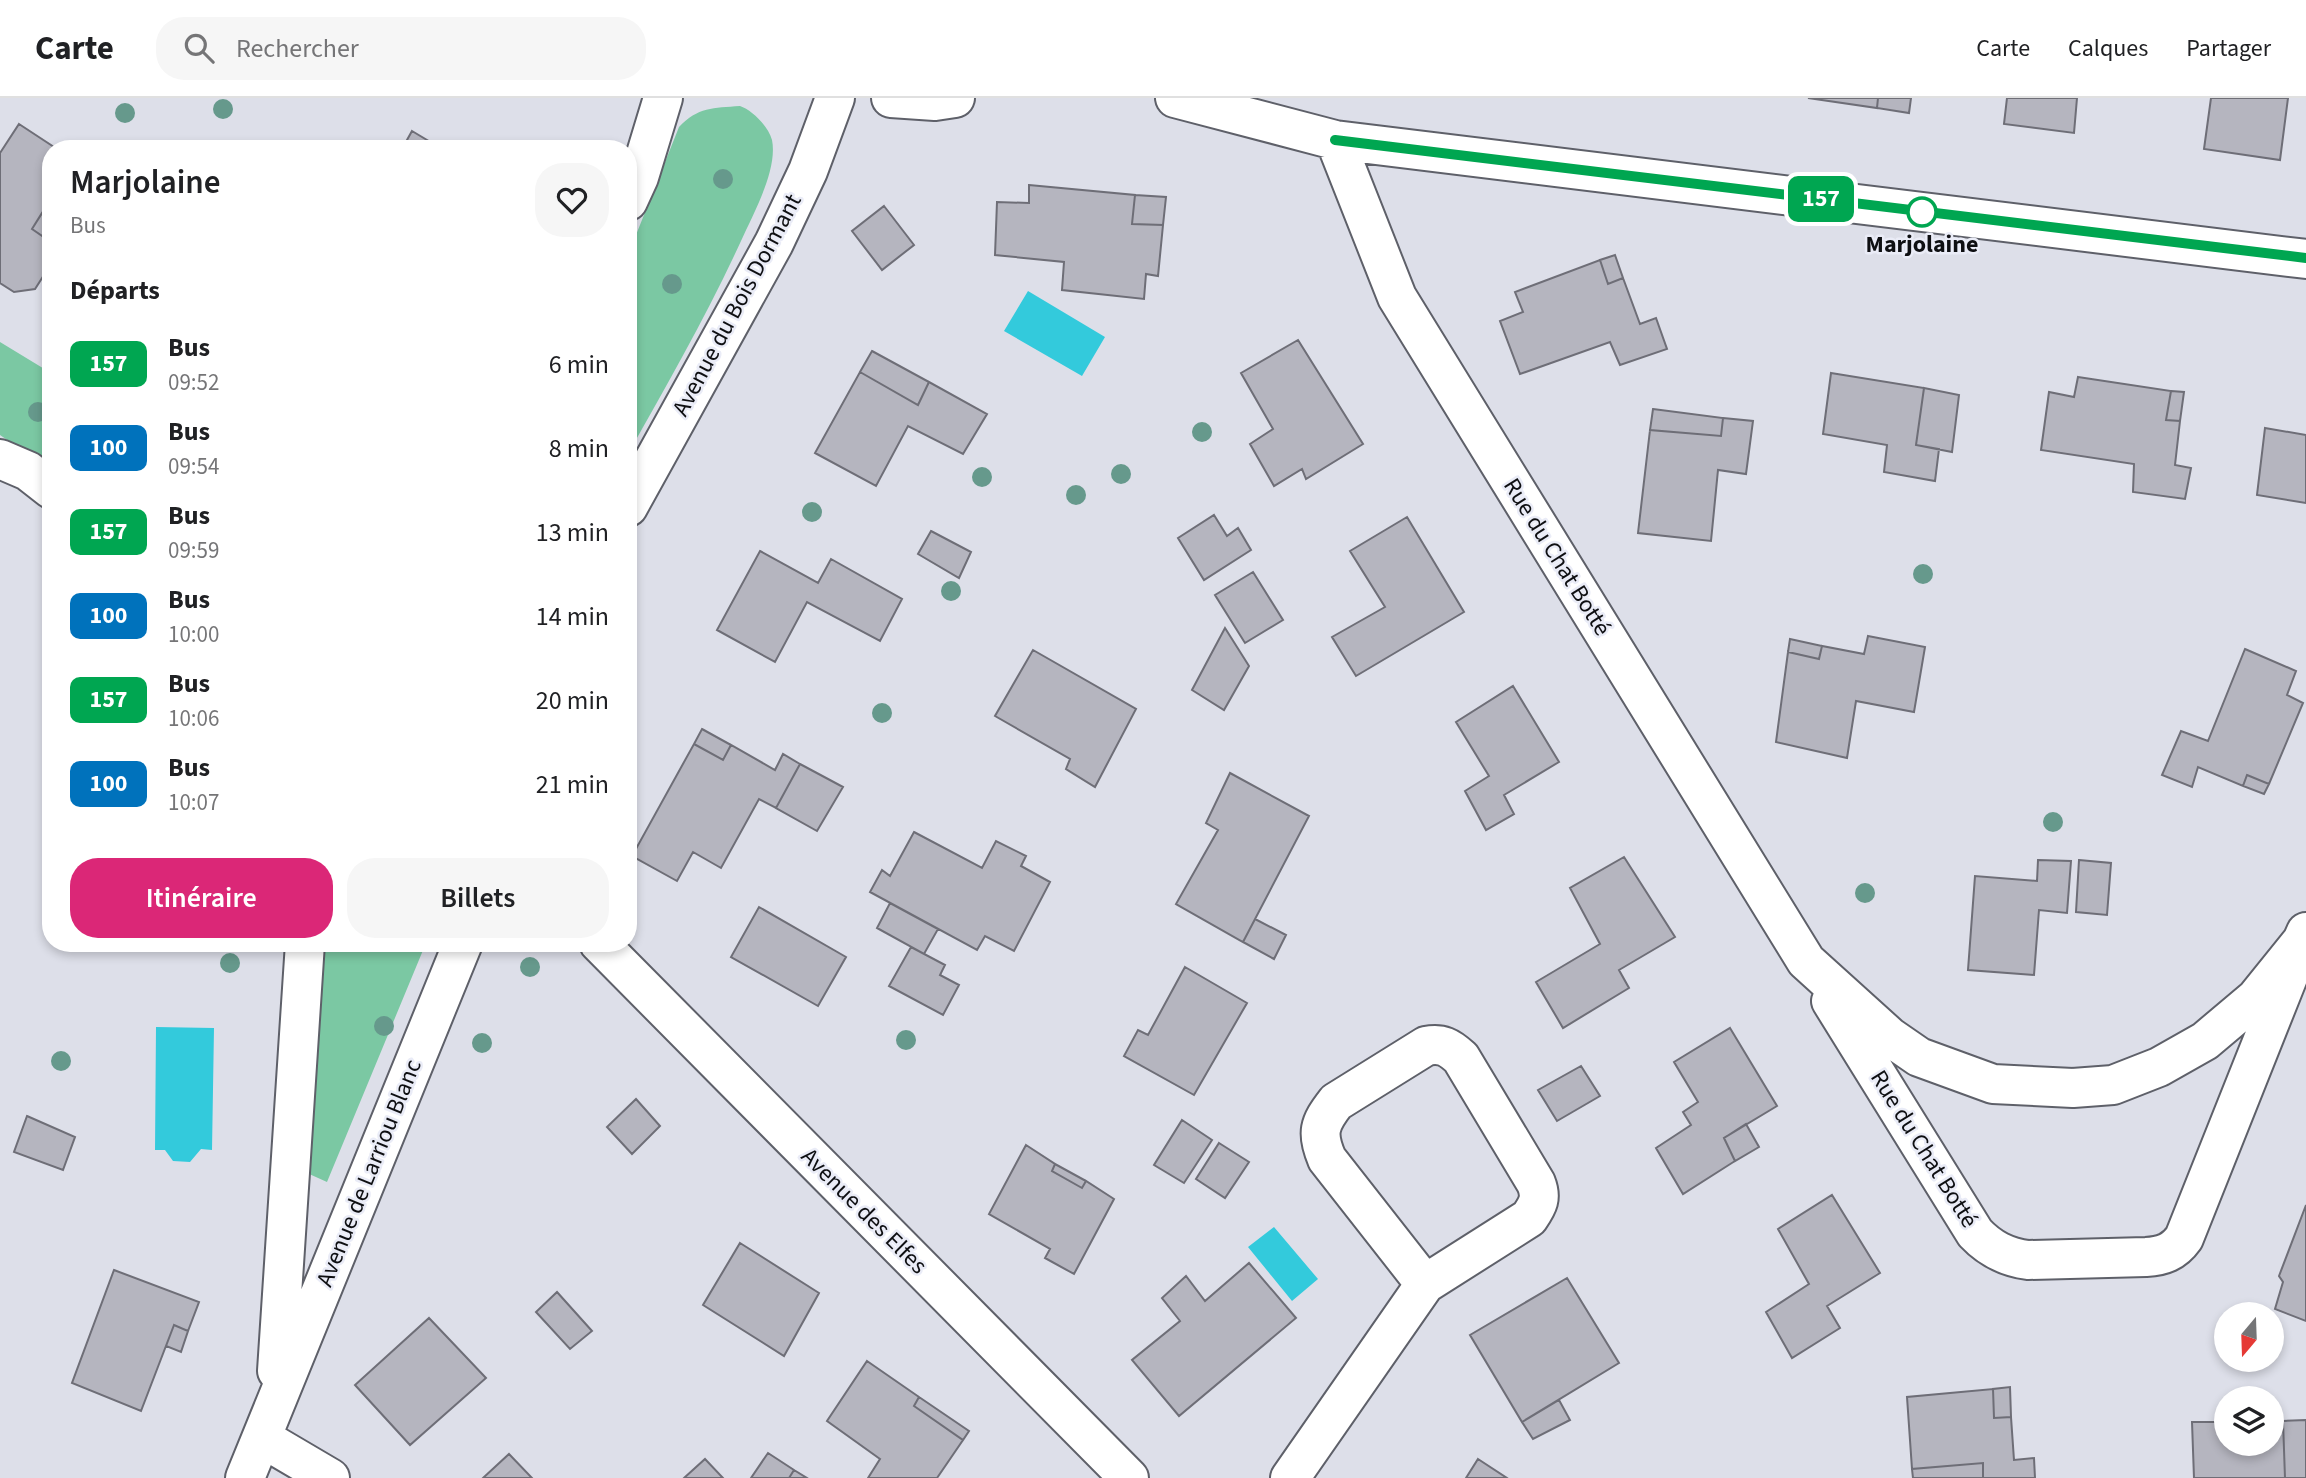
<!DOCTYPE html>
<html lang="fr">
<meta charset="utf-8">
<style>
:root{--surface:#fff;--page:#f6f6f6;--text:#202124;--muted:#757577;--line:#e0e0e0;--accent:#db2777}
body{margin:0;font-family:"Source Sans 3",sans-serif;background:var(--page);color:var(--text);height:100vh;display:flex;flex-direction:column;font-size:26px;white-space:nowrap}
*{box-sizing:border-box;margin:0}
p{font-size:23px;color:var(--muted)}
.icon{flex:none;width:38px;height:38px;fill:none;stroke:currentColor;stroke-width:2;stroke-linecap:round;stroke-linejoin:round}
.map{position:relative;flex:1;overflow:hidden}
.sheet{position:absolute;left:42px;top:42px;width:595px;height:812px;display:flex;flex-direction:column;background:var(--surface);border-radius:28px;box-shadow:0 4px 10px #0003}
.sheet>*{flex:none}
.badge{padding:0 14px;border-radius:10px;font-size:24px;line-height:46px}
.needle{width:46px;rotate:199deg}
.tools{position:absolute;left:2214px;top:1204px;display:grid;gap:14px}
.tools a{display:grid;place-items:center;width:70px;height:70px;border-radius:50%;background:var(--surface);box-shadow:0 4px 10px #0003;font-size:35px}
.map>.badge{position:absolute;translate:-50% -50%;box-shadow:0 0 0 4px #fff}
h2{padding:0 28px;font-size:26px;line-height:63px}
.round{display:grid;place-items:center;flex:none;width:74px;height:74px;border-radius:28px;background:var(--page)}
.summary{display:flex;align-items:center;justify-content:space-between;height:119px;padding:0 28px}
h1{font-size:33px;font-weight:600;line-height:52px}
.button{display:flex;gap:14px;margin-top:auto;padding:14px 28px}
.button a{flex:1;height:80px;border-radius:28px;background:var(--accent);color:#fff;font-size:28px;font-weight:600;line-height:80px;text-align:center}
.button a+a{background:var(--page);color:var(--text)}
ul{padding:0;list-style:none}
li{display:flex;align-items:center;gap:21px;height:84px;padding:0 28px}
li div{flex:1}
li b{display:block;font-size:26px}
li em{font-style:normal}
li .badge{min-width:77px;font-weight:700;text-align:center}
header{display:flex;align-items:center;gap:42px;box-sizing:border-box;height:98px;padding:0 35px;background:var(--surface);border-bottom:2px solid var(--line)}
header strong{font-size:33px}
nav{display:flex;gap:38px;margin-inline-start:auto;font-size:24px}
.search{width:490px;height:63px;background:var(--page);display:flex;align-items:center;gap:18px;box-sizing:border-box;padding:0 24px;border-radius:28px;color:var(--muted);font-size:26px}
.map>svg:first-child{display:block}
.green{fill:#7bc8a3}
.water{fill:#33cadc}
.building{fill:#b5b5bf;stroke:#6e6e77;stroke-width:2}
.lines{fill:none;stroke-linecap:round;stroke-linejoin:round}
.minor-casing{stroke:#5e6069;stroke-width:42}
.minor{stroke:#fff;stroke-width:38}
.tree{fill:#66998c}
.line-casing{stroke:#fff;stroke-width:16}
.line{stroke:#00a651;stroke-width:10}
.stop-dot{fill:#fff;stroke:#00a651;stroke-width:3.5}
.labels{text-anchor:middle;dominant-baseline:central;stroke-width:5;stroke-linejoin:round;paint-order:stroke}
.stop-label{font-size:24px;font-weight:bold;fill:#0e0f12;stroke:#eaecf7}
.street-label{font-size:24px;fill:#0e0f12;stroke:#eaecf7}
</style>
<header>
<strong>Carte</strong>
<div class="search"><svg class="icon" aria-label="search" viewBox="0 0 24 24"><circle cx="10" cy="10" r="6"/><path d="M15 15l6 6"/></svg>Rechercher</div>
<nav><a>Carte</a><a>Calques</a><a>Partager</a></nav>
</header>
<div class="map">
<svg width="2306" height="1380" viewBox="0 0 2306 1380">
<rect width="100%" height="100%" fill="#dddfe9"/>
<path class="green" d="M740 8C752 12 768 28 772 42 778 72 753 116 741 143 707 217 668 285 628 356V157L679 29C698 9 713 10 740 8Z
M0 244 51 275V372L0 337Z
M318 845H426L327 1084 307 1075Z"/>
<path class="water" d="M1028 193 1105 239 1082 278 1004 233Z
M156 929 214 930 212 1052 201 1051 190 1064 173 1063 165 1052H155Z
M1274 1129 1318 1181 1292 1203 1248 1149Z"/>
<path class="building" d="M1808 0H1878L1877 10Z
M1878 0H1911L1909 15 1877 10Z
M2007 0H2077L2074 35 2004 26Z
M2211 0H2288L2280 62 2204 51Z
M19 26 57 51H51V101L32 131 51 144V166L35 191 14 194 0 185V55Z
M412 33 442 51H402Z
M1029 87 1135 97 1132 126 1163 127 1158 178 1146 176 1144 201 1062 192 1064 164 995 157 997 104 1029 105Z
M1135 97 1166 99 1163 127 1132 126Z
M884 108 914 147 882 172 852 133Z
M42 115 51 121V144L32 131Z
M1615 157 1623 180 1608 186 1600 162Z
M1600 162 1608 186 1623 180 1640 226 1656 220 1667 251 1620 267 1610 244 1520 276 1500 223 1523 214 1515 194Z
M1298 242 1363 346 1306 381 1302 371 1274 388 1250 346 1273 331 1241 275Z
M872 253 929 284 918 307 860 274Z
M860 274 918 307 929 284 987 316 963 356 908 328 876 388 815 355Z
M1831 275 1924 290 1916 347 1939 351 1935 383 1884 374 1887 347 1823 336Z
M2078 279 2171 293 2166 322 2180 323 2175 367 2191 370 2185 401 2133 394 2134 366 2041 352 2049 294 2074 299Z
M1924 290 1959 297 1952 354 1916 347Z
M2171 293 2184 294 2180 323 2166 322Z
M1653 311 1723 320 1721 338 1650 332Z
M1723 320 1753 323 1746 376 1718 372 1711 443 1638 435 1650 332 1721 338Z
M2265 330 2306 337V405L2257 397Z
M1214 417 1227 438 1238 430 1251 452 1204 482 1178 440Z
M1407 419 1464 514 1356 578 1332 539 1385 509 1350 453Z
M931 433 971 454 959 480 918 456Z
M760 453 818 485 831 461 902 501 880 543 807 504 775 564 717 532Z
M1253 474 1283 522 1245 545 1215 497Z
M1225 530 1249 568 1224 612 1192 592Z
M1868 538 1925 549 1914 614 1856 603 1847 660 1776 644 1788 554 1819 561 1822 548 1864 556Z
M1790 541 1822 548 1819 561 1788 554Z
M2245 551 2296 573 2287 597 2303 605 2269 686 2247 677 2243 688 2198 669 2192 689 2162 677 2181 633 2208 643Z
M1033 552 1136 611 1095 689 1066 671 1070 661 995 618Z
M1513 588 1559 664 1504 697 1514 716 1486 732 1465 693 1489 678 1456 624Z
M702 631 731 647 723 662 694 646Z
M694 646 723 662 731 647 775 672 783 656 800 666 776 710 759 701 721 770 693 754 677 783 632 758Z
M800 666 843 689 817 733 776 710Z
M1230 675 1309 718 1243 844 1176 806 1218 732 1206 725Z
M2247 677 2269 686 2264 696 2243 688Z
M914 734 982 770 996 743 1026 758 1021 768 1050 784 1014 853 985 838 977 852 870 794 882 772 890 778Z
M1624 759 1675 839 1619 872 1629 890 1563 930 1536 884 1600 846 1570 790Z
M2038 762 2071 763 2067 815 2039 812 2034 877 1968 872 1975 778 2037 783Z
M2079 762 2111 765 2107 817 2076 814Z
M890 805 938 831 924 856 877 830Z
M759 809 846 859 818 908 731 859Z
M1255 821 1286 837 1274 861 1243 844Z
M911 849 945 867 940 877 959 887 943 917 889 888Z
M1185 869 1247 905 1194 997 1124 958 1138 932 1148 937Z
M1730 930 1777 1008 1724 1040 1735 1063 1683 1096 1656 1050 1691 1027 1683 1014 1698 1004 1674 964Z
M1581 968 1600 998 1557 1023 1538 992Z
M636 1001 660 1028 632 1056 607 1029Z
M27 1018 75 1039 63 1072 14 1054Z
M1182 1022 1212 1042 1184 1085 1154 1067Z
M1746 1026 1759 1049 1735 1063 1724 1040Z
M1219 1045 1249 1064 1225 1100 1196 1081Z
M1026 1047 1055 1066 1052 1073 1082 1090 1086 1083 1114 1101 1074 1176 1045 1160 1050 1151 989 1116Z
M1055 1066 1086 1083 1082 1090 1052 1073Z
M1832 1097 1880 1175 1827 1208 1840 1230 1792 1260 1766 1214 1809 1186 1778 1131Z
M2306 1107V1223L2275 1211 2283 1184 2279 1178Z
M740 1145 819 1195 784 1258 703 1207Z
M1249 1165 1296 1220 1179 1318 1132 1262 1180 1223 1162 1200 1186 1178 1205 1203Z
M114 1172 199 1204 188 1233 174 1227 141 1313 72 1285Z
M1567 1180 1619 1265 1522 1324 1470 1237Z
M557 1194 592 1233 570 1251 536 1214Z
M429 1220 486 1280 410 1347 355 1287Z
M174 1227 188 1233 181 1254 166 1248Z
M867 1263 919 1299 914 1308 963 1342 937 1380H868L880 1361 827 1323Z
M2010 1289 2011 1319 1994 1320 1993 1291Z
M1993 1291 1994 1320 2011 1319 2014 1362 2034 1360 2035 1380H1983V1365L1912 1371 1907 1299Z
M919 1299 969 1333 963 1342 914 1308Z
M1559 1302 1570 1322 1533 1341 1522 1324Z
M2306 1322V1380H2285L2283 1323Z
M2272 1323H2283L2285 1380H2194L2192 1324H2226V1346H2272Z
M768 1355 794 1372 789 1380H751Z
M509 1356 532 1380H483Z
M705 1361 723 1380H684Z
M1478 1361 1507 1380H1466Z
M1983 1365V1380H1913L1912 1371Z
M794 1372 807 1380H789Z"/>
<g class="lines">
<defs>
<path id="minor" d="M891 0 935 3 955 0
M1175 0 1335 42 2306 161
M1335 42 1397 199 1806 863 1890 939 1919 959 1993 986 2073 990 2113 987 2159 969 2205 943 2256 900 2302 843 2306 834
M628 103 639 79 663 0
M0 361 28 373 51 391
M628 409 774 145 808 73 835 0
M599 845 1129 1380
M1831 903 1975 1135C1990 1151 2006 1159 2028 1162L2146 1159C2163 1158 2174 1154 2184 1140L2290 874
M277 1273 305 845
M262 1340 330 1380
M245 1380 463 845
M1290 1380 1425 1186 1529 1120C1538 1107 1542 1100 1536 1085L1461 960C1449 949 1442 945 1426 948L1336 1004C1319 1026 1316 1035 1327 1061L1425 1186"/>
</defs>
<use href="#minor" class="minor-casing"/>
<use href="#minor" class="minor"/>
</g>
<g class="tree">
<circle cx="223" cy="11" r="10"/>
<circle cx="125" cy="15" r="10"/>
<circle cx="723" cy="81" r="10"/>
<circle cx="672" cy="186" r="10"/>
<circle cx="38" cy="314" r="10"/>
<circle cx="1202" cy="334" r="10"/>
<circle cx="1121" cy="376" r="10"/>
<circle cx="982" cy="379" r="10"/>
<circle cx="1076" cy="397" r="10"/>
<circle cx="812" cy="414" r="10"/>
<circle cx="1923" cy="476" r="10"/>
<circle cx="951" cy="493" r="10"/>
<circle cx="882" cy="615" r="10"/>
<circle cx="2053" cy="724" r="10"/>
<circle cx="1865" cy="795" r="10"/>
<circle cx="230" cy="865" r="10"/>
<circle cx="530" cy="869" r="10"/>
<circle cx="384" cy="928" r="10"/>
<circle cx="906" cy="942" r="10"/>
<circle cx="482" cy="945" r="10"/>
<circle cx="61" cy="963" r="10"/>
</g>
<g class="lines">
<defs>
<path id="line" d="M1335 42 2306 160"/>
</defs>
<use href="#line" class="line-casing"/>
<use href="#line" class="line"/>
</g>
<circle class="stop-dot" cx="1922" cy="114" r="14"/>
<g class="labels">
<g class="stop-label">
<text x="1922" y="146">Marjolaine</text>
</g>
<g class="street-label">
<text transform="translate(737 207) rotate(-62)">Avenue du Bois Dormant</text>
<text transform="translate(1557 459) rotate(58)">Rue du Chat Botté</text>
<text transform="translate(1924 1051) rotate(58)">Rue du Chat Botté</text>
<text transform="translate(369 1075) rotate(-68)">Avenue de Larriou Blanc</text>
<text transform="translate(864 1113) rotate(45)">Avenue des Elfes</text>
</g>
</g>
</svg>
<div class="tools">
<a><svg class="needle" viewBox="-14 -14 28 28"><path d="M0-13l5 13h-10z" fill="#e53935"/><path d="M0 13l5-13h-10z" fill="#757577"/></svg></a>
<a><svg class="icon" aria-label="layers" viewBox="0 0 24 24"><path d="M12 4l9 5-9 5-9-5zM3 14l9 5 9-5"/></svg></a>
</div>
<b class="badge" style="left:1821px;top:101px;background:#00a651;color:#fff">157</b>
<section class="sheet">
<div class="summary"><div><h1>Marjolaine</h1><p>Bus</p></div><a class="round"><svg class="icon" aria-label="heart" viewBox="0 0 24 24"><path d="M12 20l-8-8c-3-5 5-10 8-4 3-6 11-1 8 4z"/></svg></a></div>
<h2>Départs</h2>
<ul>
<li><span class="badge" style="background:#00a651;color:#fff">157</span><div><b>Bus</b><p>09:52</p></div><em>6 min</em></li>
<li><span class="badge" style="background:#0072bc;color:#fff">100</span><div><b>Bus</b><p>09:54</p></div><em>8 min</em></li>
<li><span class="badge" style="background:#00a651;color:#fff">157</span><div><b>Bus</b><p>09:59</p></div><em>13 min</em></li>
<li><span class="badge" style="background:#0072bc;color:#fff">100</span><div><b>Bus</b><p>10:00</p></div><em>14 min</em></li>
<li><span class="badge" style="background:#00a651;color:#fff">157</span><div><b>Bus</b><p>10:06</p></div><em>20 min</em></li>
<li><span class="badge" style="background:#0072bc;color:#fff">100</span><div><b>Bus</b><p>10:07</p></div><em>21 min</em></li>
</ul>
<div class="button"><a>Itinéraire</a><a>Billets</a></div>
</section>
</div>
